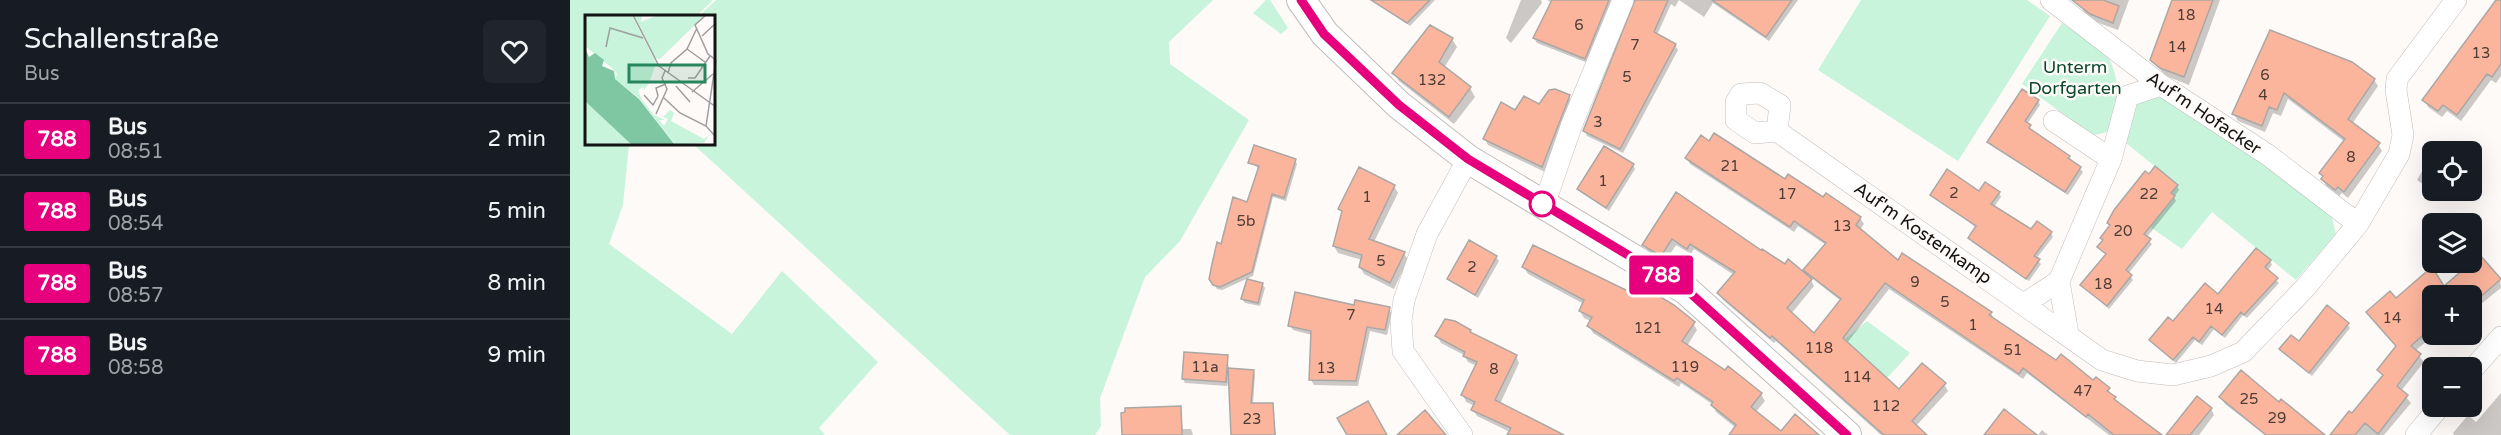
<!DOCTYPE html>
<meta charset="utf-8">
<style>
:root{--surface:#171b24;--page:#20242c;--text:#f1f3f6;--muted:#9ea1a6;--line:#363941}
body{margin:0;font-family:"Varela Round",sans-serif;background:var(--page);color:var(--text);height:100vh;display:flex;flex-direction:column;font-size:22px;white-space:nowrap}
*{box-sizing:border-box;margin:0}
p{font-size:20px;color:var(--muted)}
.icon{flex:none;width:33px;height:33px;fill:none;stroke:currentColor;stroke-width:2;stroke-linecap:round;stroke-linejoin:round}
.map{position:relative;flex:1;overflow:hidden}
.details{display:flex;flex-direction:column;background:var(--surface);width:570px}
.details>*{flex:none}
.badge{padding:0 12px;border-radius:4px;font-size:21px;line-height:39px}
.fabs{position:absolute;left:1852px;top:141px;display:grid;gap:12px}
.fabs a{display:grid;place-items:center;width:60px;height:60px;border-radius:9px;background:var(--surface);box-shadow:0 6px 24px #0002;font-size:30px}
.map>.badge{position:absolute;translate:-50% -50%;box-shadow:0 0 0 3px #fff}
.round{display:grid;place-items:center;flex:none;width:63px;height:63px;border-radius:9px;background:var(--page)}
.summary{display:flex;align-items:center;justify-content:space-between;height:102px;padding:0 24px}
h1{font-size:28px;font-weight:600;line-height:45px}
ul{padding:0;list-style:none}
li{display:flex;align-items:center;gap:18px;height:72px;padding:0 24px;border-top:2px solid var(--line)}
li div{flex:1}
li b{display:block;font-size:22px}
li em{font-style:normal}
li .badge{min-width:66px;font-weight:700;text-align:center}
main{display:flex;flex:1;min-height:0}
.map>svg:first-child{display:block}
.green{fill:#c7f4db}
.shadow{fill:#0003;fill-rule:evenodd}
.building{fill:#fcb59d;stroke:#aba7a5;stroke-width:1.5}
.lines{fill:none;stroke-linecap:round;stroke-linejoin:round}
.street-casing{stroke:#c2bebc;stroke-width:22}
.secondary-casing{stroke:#c2bebc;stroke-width:30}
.street{stroke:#fff;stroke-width:21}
.secondary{stroke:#fff;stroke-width:28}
.line-casing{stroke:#fff;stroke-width:14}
.line{stroke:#e6007e;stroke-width:9}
.stop-dot{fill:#fff;stroke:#e6007e;stroke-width:3}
.labels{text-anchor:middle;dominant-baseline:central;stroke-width:5;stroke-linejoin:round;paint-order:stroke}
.number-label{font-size:15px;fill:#4e3c36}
.park-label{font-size:18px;fill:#0c482f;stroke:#fefaf8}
.street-label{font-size:18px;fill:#141313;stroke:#fefaf8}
.inset-road{fill:none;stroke:#a09e9c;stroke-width:1.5}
.view{fill:#28865e;fill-opacity:0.15;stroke:#28865e;stroke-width:3}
.inset-edge{fill:none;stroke:#141313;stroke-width:3}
</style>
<main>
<section class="details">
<div class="summary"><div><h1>Schallenstraße</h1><p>Bus</p></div><a class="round"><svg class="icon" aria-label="heart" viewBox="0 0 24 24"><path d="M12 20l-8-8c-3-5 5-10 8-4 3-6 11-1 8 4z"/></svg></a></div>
<ul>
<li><span class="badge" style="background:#e6007e;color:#fff">788</span><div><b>Bus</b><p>08:51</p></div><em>2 min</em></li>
<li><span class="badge" style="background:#e6007e;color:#fff">788</span><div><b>Bus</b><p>08:54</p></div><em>5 min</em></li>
<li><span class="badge" style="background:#e6007e;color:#fff">788</span><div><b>Bus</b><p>08:57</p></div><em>8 min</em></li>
<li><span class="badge" style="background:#e6007e;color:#fff">788</span><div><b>Bus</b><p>08:58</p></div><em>9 min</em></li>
</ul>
</section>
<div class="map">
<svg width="1931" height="435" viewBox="0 0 1931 435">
<rect width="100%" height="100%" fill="#fefaf8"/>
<path class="green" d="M0 0H143L127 16H16V144H59L53 205 39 244 162 334 212 271 308 362 249 428 255 435H0Z
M146 0H643L599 42 600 64 679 120 610 241 575 277 530 398 531 426 525 435H440L123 144H144V16H129Z
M696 0H700L718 28 711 34 683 13Z
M1291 0H1457L1480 16 1388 161 1248 70Z
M1492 23C1505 32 1523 41 1535 53 1548 67 1557 121 1536 132 1532 134 1526 134 1522 135L1452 84Z
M1589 94 1636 122 1761 214 1766 234 1726 280 1642 212 1612 249 1576 224 1591 206 1595 209 1605 197 1601 193 1608 185 1556 143 1568 101Z
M1297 321 1340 353 1317 378 1275 339Z"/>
<path class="shadow" d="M826 0H865L840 26 818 10Z
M951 0H971L972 3 941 43 936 38Z
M977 0H1045L1018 63 967 43 964 38 982 3Z
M1067 0H1109L1105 7 1101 4 1087 35 1105 45 1108 50 1053 153 1017 136 1015 131Z
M1109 0H1228L1199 41 1143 3 1134 17Z
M1514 0H1559L1548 30 1526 22 1516 15 1511 6Z
M1604 0H1650L1619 85 1596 76 1582 60Z
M1927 0H1931V76L1926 83 1921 80 1891 121 1877 111 1872 117 1858 107 1854 100Z
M1701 32 1804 80 1808 86 1782 124 1808 144 1812 151 1778 198 1772 193 1769 196 1756 186 1751 173 1775 142 1718 99 1711 116 1703 113 1695 132 1668 121 1664 114Z
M882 39 887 47 874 68 900 88 905 97 884 124 829 81 824 73Z
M999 97 1003 103 975 172 918 145 915 139 946 111Z
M1468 101 1470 105 1457 124 1461 132 1499 157 1513 172 1498 195 1418 142Z
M1140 143 1290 218 1294 224 1290 230 1329 262 1421 313 1424 319 1486 362 1538 389 1547 403 1593 435H1539L1457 373 1453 379 1319 289 1277 343 1329 391 1374 384 1378 391 1346 426 1355 435H1311L1206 341 1204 343 1153 300 1149 293 1164 275 1124 249 1121 254 1106 245 1095 262 1078 251 1074 245 1106 194 1191 252 1240 279 1235 270 1256 245 1228 226 1224 232 1120 164 1117 158ZM1239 276 1271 301 1244 335 1221 314 1244 286Z
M1866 147 1873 152H1863Z
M1863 152V190H1883L1877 201 1847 180Z
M725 160 727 164 716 201 703 197 683 276 652 290 647 289 641 279 652 245 678 204 689 169 680 162Z
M1063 165 1065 169 1039 211 1008 189Z
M824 186 828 193 804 242 834 253 838 260 824 289 794 274 790 267 792 260 768 253 764 246 773 214 770 209Z
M1607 186 1609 190 1604 197 1606 201 1576 238 1582 244 1558 274 1563 280 1539 309 1512 285 1537 255 1529 247 1541 227 1539 223Z
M1410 193H1429L1431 197 1424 207 1461 231 1481 233 1483 237 1466 259 1471 264 1459 281 1402 242 1400 238 1407 228 1362 195Z
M926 257 929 261 908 298 879 279Z
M1700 261 1702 265 1697 271 1709 283 1677 318 1673 315 1655 338 1644 329 1632 345 1625 340 1606 363 1584 344 1581 340 1604 323Z
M954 267 1123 323 1127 330 1117 346 1191 394 1195 401 1185 413 1211 433 1243 435H1167L1166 428 1146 412 1142 404 1111 383 1109 387 1023 333 1019 326 1021 321 1014 318 1010 311 1014 304 958 274Z
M1930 279 1931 288 1902 311V296H1863L1865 334 1845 351 1854 362 1831 391 1841 403 1814 435H1762L1782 415 1813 377 1809 370 1827 348 1798 312 1826 300Z
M692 284 695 288 690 306 675 303 672 299Z
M785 307 819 309 822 314 817 335 800 331 788 386 744 385 741 380 742 335 723 330 720 325Z
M1777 324 1780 328 1742 376 1711 349Z
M900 331 903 336 946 356 949 363 930 404 978 428 939 435 940 432 907 416 903 410 905 406 896 402 893 395 907 366 898 362 894 355 871 343 867 336Z
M657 357 659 369 683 371 685 375 683 405 702 404 706 435H662L660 378 657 386 615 383 613 379Z
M1671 372 1753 435H1695L1655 404 1651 398Z
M1931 393V435H1884L1883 433 1898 415 1906 422Z
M610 407 613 429H621L623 435H553Z
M1641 409 1644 415 1629 435H1598Z
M1472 430 1478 435H1468Z"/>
<path class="building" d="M801 0H860L837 23Z
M982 0H1039L1015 59 963 38Z
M1065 0H1098L1084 32 1106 44 1050 149 1013 131Z
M1142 0H1222L1196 37Z
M1502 0H1533L1549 6 1543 23 1520 14Z
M1602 0H1643L1614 77 1590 68 1580 60Z
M1926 0H1931V64L1922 77 1917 74 1887 115 1873 105 1868 111 1852 100Z
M860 25 883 38 869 62 901 87 879 117 822 73Z
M1700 30 1782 62 1805 79 1778 119 1810 143 1774 192 1768 187 1765 190 1751 179 1753 176 1749 173 1775 139 1714 93 1707 110 1699 107 1692 126 1662 114Z
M985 89 1000 95 972 167 913 139 931 102 945 110 954 96 969 104 979 90Z
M1452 89 1469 100 1455 121 1461 125 1459 128 1500 156 1498 158 1511 167 1495 192 1417 142Z
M1144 133 1215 179 1218 174 1253 197 1256 193 1291 217 1286 225 1328 260 1332 253 1422 312 1419 315 1486 360 1491 354 1523 380 1526 377 1540 388 1537 391 1546 397 1544 399 1592 435H1544L1518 414 1516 417 1453 368 1449 374 1315 283 1273 338 1329 389 1352 363 1376 383 1342 421 1357 435H1314L1202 336 1200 338 1147 293 1165 272 1120 244 1117 249 1102 239 1091 256 1072 245 1106 192 1191 250 1192 249 1215 264 1218 259 1242 279 1217 308 1244 333 1271 299 1233 270 1256 243 1224 221 1220 227 1115 158 1131 135 1139 141Z
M684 145 726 159 714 198 702 194 682 272 650 287 643 285 639 279 642 264 647 242 651 244 663 197 677 202 689 166 678 163Z
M1034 146 1064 164 1036 208 1007 189Z
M1585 166 1608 185 1601 193 1605 196 1574 234 1581 239 1556 270 1562 275 1537 306 1510 285 1536 254 1527 247 1533 240 1530 238 1540 225 1537 223 1544 210 1575 171 1579 174Z
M789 167 825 185 799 239 835 252 820 283 789 267 792 255 763 246 772 211 768 209Z
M1377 169 1409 191 1415 182 1430 192 1421 204 1461 229 1467 221 1482 232 1464 256 1470 259 1456 279 1398 238 1406 226 1360 195Z
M899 240 927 256 905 295 877 279Z
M963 245 1062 293 1068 283 1104 305 1125 322 1112 341 1155 370 1158 366 1192 393 1181 407 1211 431 1225 414 1249 435H1159L1166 425 1141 405 1143 402 1107 378 1104 381 1017 326 1022 317 1009 311 1014 300 952 267Z
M1686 248 1701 260 1695 267 1708 278 1674 315 1671 312 1652 335 1641 326 1629 342 1623 337 1603 360 1579 340 1598 317 1603 321 1635 283 1648 294Z
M1910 255 1931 279 1902 304V296H1863V326L1841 346 1851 354 1827 386 1838 395 1808 434 1795 423 1785 435H1760L1779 411 1782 413 1813 375 1807 370 1826 346 1796 312 1820 291 1826 298 1862 267 1874 286Z
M677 279 693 283 688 303 671 299Z
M725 292 784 305 785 300 820 307 815 330 797 327 786 381 739 380 741 331 718 326Z
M1757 305 1779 323 1739 373 1709 349 1721 335 1729 341Z
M875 319 885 321 901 330 900 332 947 355 925 400 994 435H937L941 428 901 410 905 402 891 395 907 362 893 356 895 352 865 336Z
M614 352 658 355 656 382 612 379Z
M658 368 684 370 681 403H703L705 435H661Z
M1671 370 1709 402 1711 399 1755 435H1696L1649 397Z
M1627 396 1642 408 1620 435H1596Z
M798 401 817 435H777L767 418Z
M611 406 612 435H552L551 413 555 412V408Z
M1434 409 1467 435H1414Z
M855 410 876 435H827Z"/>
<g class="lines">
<defs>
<path id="street" d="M1481 0 1591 85 1698 155 1788 224
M1484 121 1541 159
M1207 131 1210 105 1190 93 1171 94 1166 102V120L1185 133 1207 131 1532 360 1567 371 1603 375 1641 366 1673 352 1735 288 1788 224 1829 154 1833 135 1826 90 1827 79 1886 0
M974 205 1002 124 1053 0
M1454 304 1489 281
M1498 334 1489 281 1541 159 1558 96 1591 85
M1902 370 1931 337
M892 435 833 351 831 321 834 300 857 234 898 159
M1846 435 1870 406"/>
<path id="secondary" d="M731 0 755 34 829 105 898 159 1117 291 1277 435"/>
</defs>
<use href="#street" class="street-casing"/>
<use href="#secondary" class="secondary-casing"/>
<use href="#street" class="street"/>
<use href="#secondary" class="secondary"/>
</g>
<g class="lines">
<defs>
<path id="line" d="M731 0 754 34 829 105 898 159 1118 291 1277 435"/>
</defs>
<use href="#line" class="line-casing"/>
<use href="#line" class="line"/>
</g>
<circle class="stop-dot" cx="972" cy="204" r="12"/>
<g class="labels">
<g class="number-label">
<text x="1616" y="15">18</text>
<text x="1009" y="25">6</text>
<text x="1065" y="45">7</text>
<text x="1607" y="47">14</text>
<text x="1911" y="53">13</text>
<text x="1695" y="75">6</text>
<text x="1057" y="77">5</text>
<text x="862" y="80">132</text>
<text x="1693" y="95">4</text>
<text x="1028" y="122">3</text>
<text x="1781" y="157">8</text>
<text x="1160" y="166">21</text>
<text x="1033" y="181">1</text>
<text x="1384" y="193">2</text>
<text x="1217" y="194">17</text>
<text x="1579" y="194">22</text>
<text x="797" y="197">1</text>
<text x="676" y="221">5b</text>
<text x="1272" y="226">13</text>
<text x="1553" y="231">20</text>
<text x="811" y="261">5</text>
<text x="902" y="267">2</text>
<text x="1345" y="282">9</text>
<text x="1533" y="284">18</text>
<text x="1375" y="302">5</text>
<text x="1644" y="309">14</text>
<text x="781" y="315">7</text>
<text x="1822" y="318">14</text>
<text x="1403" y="325">1</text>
<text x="1078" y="328">121</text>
<text x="1249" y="348">118</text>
<text x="1443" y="350">51</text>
<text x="635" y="367">11a</text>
<text x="1115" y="367">119</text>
<text x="756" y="368">13</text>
<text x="924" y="369">8</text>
<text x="1287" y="377">114</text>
<text x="1513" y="391">47</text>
<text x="1679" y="399">25</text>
<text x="1316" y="406">112</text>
<text x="1707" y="418">29</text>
<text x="682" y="419">23</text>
</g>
<g class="park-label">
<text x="1505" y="67">Unterm<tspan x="1505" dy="21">Dorfgarten</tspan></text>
</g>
<g class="street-label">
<text transform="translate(1634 113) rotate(34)">Auf'm Hofacker</text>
<text transform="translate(1353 233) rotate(35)">Auf'm Kostenkamp</text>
</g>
</g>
<g transform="translate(15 15)">
<rect width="130" height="130" fill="#fefaf8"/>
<path d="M0 0H47L71 48 65 66 59 75 58 72 53 75 57 85 69 100 80 105H74L79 111 83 104 78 102 85 95 89 98 86 106 119 124 124 120 119 128 91 130 53 82 30 64 32 59 28 54 0 31ZM49 0H57L56 7 73 0H120L75 44 69 43ZM0 86 10 90 47 130H0Z" fill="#c7f4db"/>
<path d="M0 33 4 42 10 38 19 45 17 51 29 56 30 64 54 84 90 130H47L0 86Z" fill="#7fc7a2"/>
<path class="inset-road" d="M48 0 74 51 131 92M121 0 110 10 123 39 131 45M117 21 131 8M21 32 25 13 58 23M102 34 120 47M83 58 86 48 102 34 112 13M103 63H110L125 41M91 71 105 87M107 77 128 59M59 80 68 90 73 81M73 81 71 73 81 69M79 83 95 98 121 111 131 122M71 99 82 74 77 63 80 56M121 111 131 45"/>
<path class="view" d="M44 50H120V67H44Z"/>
<rect width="130" height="130" class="inset-edge"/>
</g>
</svg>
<div class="fabs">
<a><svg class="icon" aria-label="locate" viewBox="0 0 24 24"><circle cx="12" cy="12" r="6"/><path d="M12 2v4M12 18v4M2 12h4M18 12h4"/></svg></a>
<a><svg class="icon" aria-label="layers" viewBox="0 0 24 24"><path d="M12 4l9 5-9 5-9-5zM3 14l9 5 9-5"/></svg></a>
<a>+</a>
<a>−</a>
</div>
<b class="badge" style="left:1091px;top:275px;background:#e6007e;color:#fff">788</b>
</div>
</main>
